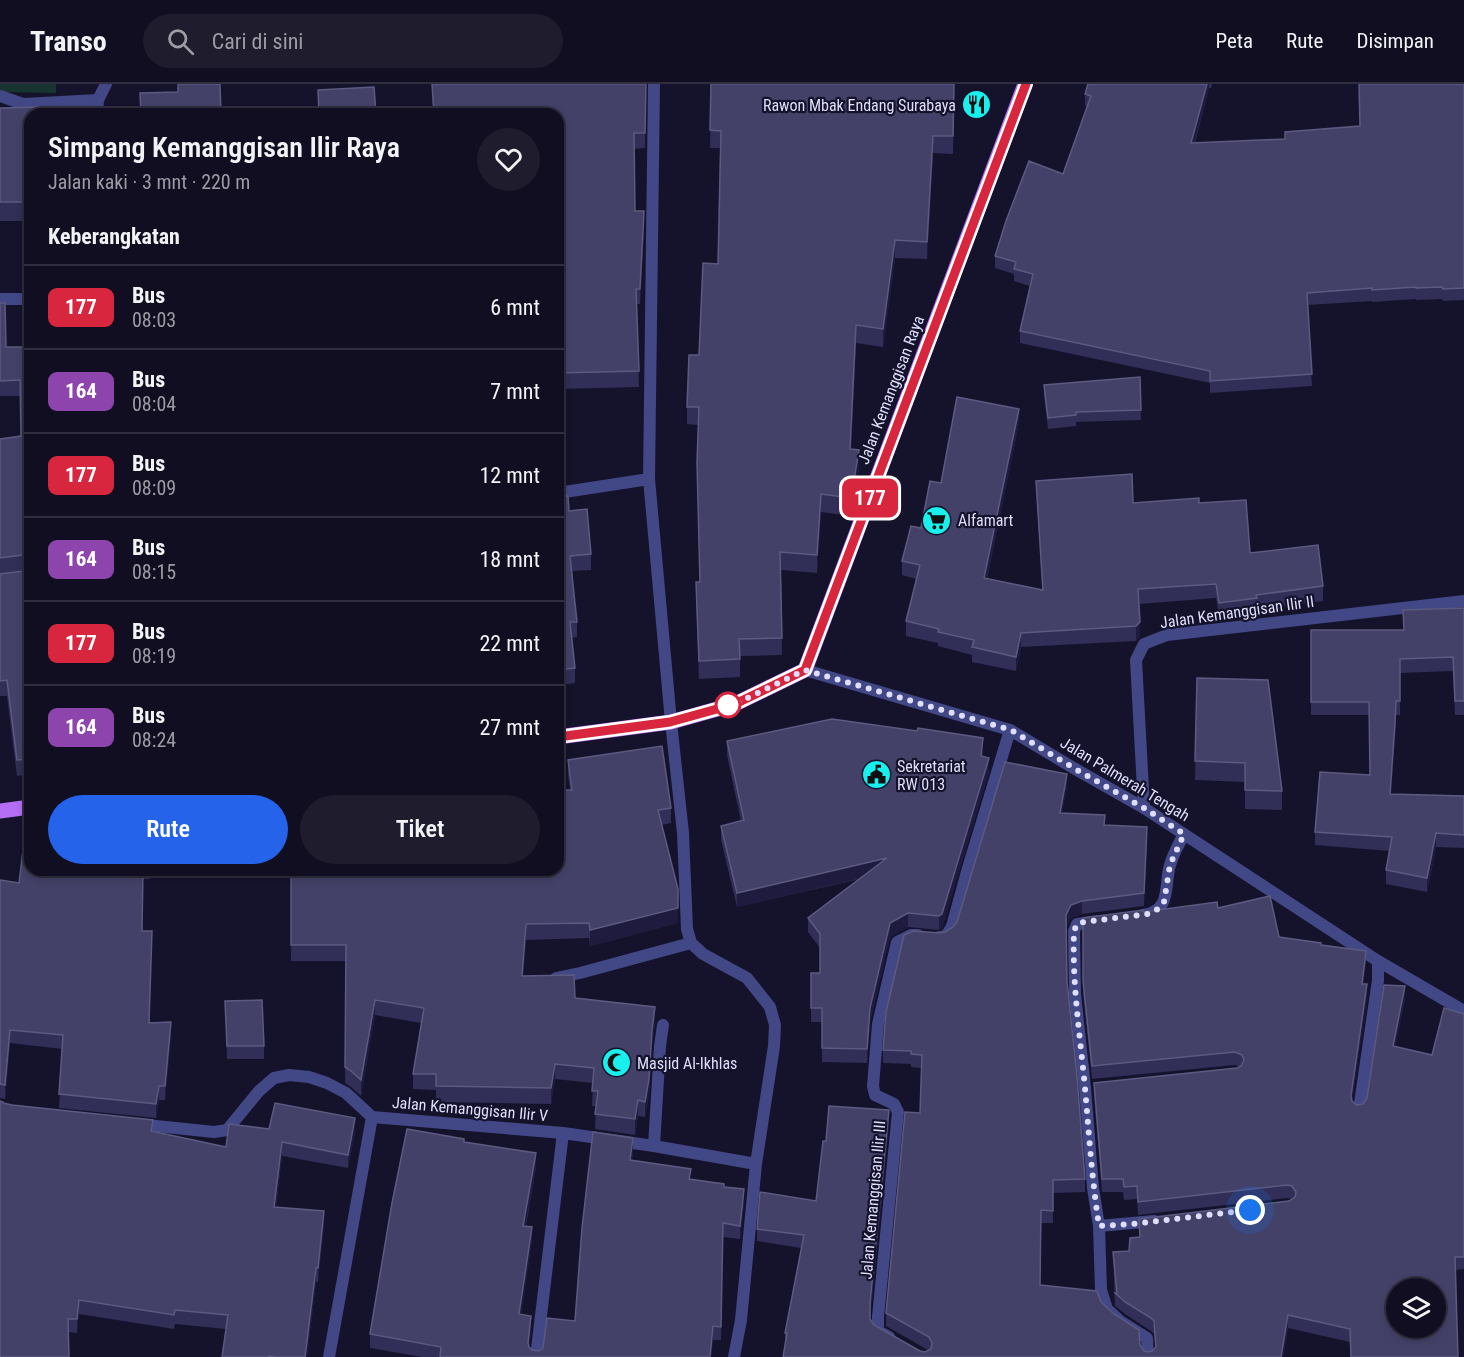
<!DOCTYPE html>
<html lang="id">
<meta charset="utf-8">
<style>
:root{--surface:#100e20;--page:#1e1c2d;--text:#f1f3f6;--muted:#9c9ca5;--line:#302e3e;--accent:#2563eb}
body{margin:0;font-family:"Roboto Condensed",sans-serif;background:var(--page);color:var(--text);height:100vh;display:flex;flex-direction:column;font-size:22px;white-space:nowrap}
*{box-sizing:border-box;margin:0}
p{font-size:20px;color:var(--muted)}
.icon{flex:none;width:33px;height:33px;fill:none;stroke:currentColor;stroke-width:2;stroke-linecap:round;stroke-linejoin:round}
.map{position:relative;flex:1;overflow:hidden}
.side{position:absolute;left:24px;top:24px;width:540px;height:768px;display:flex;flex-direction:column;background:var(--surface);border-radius:18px;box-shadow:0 3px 9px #0003,0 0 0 2px var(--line)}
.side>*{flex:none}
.badge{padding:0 12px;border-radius:9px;font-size:21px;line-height:39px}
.fabs{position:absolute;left:1386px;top:1194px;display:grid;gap:12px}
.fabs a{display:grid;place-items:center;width:60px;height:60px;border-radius:50%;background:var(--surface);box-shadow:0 3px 9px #0003,0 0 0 2px var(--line);font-size:30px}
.you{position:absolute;width:30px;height:30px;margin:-15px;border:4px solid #fff;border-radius:50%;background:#1a73e8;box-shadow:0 0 0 9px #1a73e833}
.map>.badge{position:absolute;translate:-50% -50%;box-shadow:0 0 0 3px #fff}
h2{padding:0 24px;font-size:22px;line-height:54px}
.round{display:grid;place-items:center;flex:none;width:63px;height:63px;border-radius:32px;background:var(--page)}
.head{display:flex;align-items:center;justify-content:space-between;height:102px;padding:0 24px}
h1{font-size:28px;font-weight:600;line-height:45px}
.button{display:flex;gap:12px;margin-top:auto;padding:12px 24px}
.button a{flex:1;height:69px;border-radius:36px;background:var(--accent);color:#fff;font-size:24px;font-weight:600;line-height:69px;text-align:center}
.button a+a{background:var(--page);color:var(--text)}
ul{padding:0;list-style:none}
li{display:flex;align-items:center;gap:18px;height:84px;padding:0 24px;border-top:2px solid var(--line)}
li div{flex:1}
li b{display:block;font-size:22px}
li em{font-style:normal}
li .badge{min-width:66px;font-weight:700;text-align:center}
header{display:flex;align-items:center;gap:36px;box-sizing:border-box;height:84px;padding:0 30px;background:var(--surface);border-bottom:2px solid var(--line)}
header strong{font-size:28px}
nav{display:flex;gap:33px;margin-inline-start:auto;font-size:21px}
.search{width:420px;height:54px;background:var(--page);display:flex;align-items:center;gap:15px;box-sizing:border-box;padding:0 21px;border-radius:33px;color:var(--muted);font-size:22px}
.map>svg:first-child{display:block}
.green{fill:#173430}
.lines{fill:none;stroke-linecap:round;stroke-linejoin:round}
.service{stroke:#424786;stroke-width:12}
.minor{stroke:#424786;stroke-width:12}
.tertiary{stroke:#424786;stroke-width:12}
.primary{stroke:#b36ef5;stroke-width:15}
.wall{fill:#312e57}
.shaded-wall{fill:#1e1b3e}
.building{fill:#444168;stroke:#5c5a80;stroke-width:1.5;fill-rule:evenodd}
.line-casing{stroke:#fff;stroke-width:14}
.line{stroke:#d7263d;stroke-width:9}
.walk{stroke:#dfdffd;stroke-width:6;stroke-dasharray:0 10.8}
.stop-dot{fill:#fff;stroke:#d7263d;stroke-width:3}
.labels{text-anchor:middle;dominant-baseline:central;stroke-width:4.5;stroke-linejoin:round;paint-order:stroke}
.poi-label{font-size:16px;fill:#dfdffd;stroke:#15132b;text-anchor:start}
.street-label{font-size:16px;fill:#dfdffd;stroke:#15132b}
</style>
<header>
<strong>Transo</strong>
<div class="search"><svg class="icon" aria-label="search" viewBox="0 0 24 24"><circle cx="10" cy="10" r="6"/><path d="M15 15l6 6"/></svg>Cari di sini</div>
<nav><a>Peta</a><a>Rute</a><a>Disimpan</a></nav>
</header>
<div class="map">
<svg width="1464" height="1273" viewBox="0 0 1464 1273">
<rect width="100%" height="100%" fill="#15132b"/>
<path class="green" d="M0 0H56V9L0 8Z"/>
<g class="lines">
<path class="service" d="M0 12 23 20 98 16
M654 1062 660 962 663 941"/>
<path class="minor" d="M654 0 649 395 671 638 683 749 687 845 691 859 703 870 747 894 770 923 775 941 774 962 756 1080 741 1236 734 1273
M97 30 98 16 106 0
M0 215H30
M558 409 649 395
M1144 724 1136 576 1144 560 1167 551 1464 517
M1143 831C1172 827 1164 802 1170 781 1173 770 1179 760 1184 750
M1099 837 1077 840 1074 847 1075 910 1085 1004 1093 1104 1099 1142 1101 1206 1107 1225 1120 1237 1147 1254 1148 1273
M939 853C946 854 949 848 952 842L968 784 1010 646
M556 894 580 889 691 859
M1359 1026 1378 896V877
M137 1040 214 1048 227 1046 259 1007 274 994 289 991 309 993 327 999 346 1009 372 1033 563 1049 654 1062 756 1080
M1099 1142 1154 1137
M889 1253 878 1247V1233L898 1028 894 1020 875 1011 873 1002 878 940 897 858 911 851H918
M329 1273 372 1033
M536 1273 563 1049"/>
<path class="tertiary" d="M805 586 1010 646 1077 686 1144 724 1378 877 1464 927"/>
<path class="primary" d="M558 653 671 638 735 620 805 586 1025 0
M0 727 30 723"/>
</g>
<path class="wall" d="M432 0H646L645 64 634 65 635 127 644 143 640 220H637L639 303 558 305V30H433Z
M711 0H954L953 70 933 69 927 175 895 174 883 263 856 259 851 365 859 384 851 432 821 428 817 489 781 486 782 571 740 572V593L699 595 696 516V498H700L697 396 698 341 687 340V323L699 271 718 180 720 64H710Z
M1088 0H1212L1211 4H1209L1195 59 1285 55 1360 42 1464 0V216L1443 217 1442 215 1416 216V215L1372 218V217L1307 221 1312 302 1210 309V299L1020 259V247L1030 202 1014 197V190L995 184V172L1063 90 1087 23 1085 22V10Z
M0 24 30 30V137H0Z
M0 219 6 263H30V485L0 490V355L21 352 20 312H0Z
M1140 293 1141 336 1076 338V342L1048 345 1044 312V301Z
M1019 339 987 495 1042 506 1036 397 1133 419H1199L1250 469 1323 502V517L1257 525V529L1219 533 1216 514 1139 520 1140 553 1136 557 1021 563 1016 587 972 578V571L938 562V559L906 552V537L916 495 902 491V477L921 444 941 399Z
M558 413 569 427 591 470V486L572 487 577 538V553L572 554 575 584V599L558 601Z
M30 486V690L17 692 7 612H0V490Z
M1464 524V631H1455L1453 587 1400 589V631H1396L1395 653 1391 710 1464 712V764L1436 763 1427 808 1386 800V786L1390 767 1315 761V748L1370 691 1369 631H1311V546H1404L1403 526Z
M1197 594 1282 707V726L1245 725V698L1195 696Z
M727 657 983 668V673L989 688 942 844 939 846 908 843 890 853 870 938 867 979 822 978V938H811V889H820V864L808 848V834L860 795 737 823 721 756V742L741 737 727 671Z
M568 676 671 724V739L661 741 678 839 590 862 589 854 526 856 523 892 575 914 655 939 652 961 649 1011 645 1033 638 1032 635 1051 595 1045 596 1022H592L593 999 555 995 551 1020 436 1018V1006L413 1005V990L421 939 375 931 361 1012 351 1003 345 999 346 877H291V786L570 706 568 691Z
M1067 702 1062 729 1105 741 1147 756 1144 822 1082 830 1071 834 1066 844 1067 898 1085 1095V1108L1053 1109V1139H1041L1040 1201 1101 1218 1140 1261 1144 1267 1148 1268 1152 1267 1155 1264 1154 1250 1151 1247 1125 1230 1115 1222 1113 1168 1129 1167 1140 1153 1139 1135 1289 1117 1292 1115 1287 1114 1138 1131 1137 1115 1124 1116 1123 1108H1102L1094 1011V999L1237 984 1240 983 1235 981 1092 995 1083 909V834L1143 828 1218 824 1279 853 1321 861 1366 880 1363 900 1367 913 1352 1017 1357 1021 1363 1020 1367 1014 1405 915 1395 962 1432 971 1464 930V1185L1455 1186 1350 1258 1288 1244 1283 1273H783L785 1261V1249L801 1164 757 1157V1145L816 1117 826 1057 889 1039 870 1235 874 1241 920 1267 925 1268 928 1266 886 1242V1229L920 1029 921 984 911 983V980L883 979V966L940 849 945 848 953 843Z
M30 786H150V795H143L142 847 150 939 171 952 165 1016H159L156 1034 59 1024 62 965 10 959 5 1015 0 1014V796L19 799Z
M225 917 264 962V975H227Z
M3 1019 153 1047 226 1063 269 1045 355 1048 348 1084 282 1072 276 1123 324 1141 318 1198H316L307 1273H222L226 1245 175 1240 174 1245 79 1230 77 1249 68 1248Z
M464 1058 536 1083 526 1142 532 1156 521 1230 531 1245 529 1263 532 1266 539 1267 575 1237 633 1067 632 1076 691 1095 724 1103 744 1119 740 1155 723 1153 721 1256H713L711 1273H422L370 1264V1250Z"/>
<path class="shaded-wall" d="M1207 0H1209V4L1191 71V59Z
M933 52V69L927 175V158Z
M644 127V143L640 220V205Z
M895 156V174L883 263V245Z
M856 241V259L850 382V365Z
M1019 325V339L984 508V494Z
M859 366V384L851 432V414Z
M821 410V428L817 489V471Z
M1140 538V553L1136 557V542Z
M1021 549V563L1016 587V573Z
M1395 639V653L1390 724V710Z
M983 654V668L981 686V672Z
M989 674V688L942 844 939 846V832Z
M1067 690V702L1060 741V729Z
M1147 743V756L1144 822V809Z
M1436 749V763L1427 808V794Z
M887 774V788L737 823V809Z
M1082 817V830L1071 834 1066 844V831L1071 821Z
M678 824V839L590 862V846Z
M908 829V843L890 853 870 938 867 979V965L870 924 890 839Z
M526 840V856L522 908V892Z
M1366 867V880L1362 913V900Z
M1367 900V913L1351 1025V1012Z
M1405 902V915L1393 975V962Z
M375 916V931L361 1012V996Z
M655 923V939L652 961 649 1011 645 1033V1018L652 946Z
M171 938V952L165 1016V1002Z
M10 946V959L5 1015V1001Z
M555 980V995L551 1020V1004Z
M159 1002V1016L156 1034V1020Z
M638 1016V1032L635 1051V1035Z
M889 1026V1039L870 1232V1219Z
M355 1034V1048L348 1084V1071Z
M633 1054V1067L630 1089V1076Z
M282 1058V1072L274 1137V1123Z
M536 1069V1083L523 1155V1142Z
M744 1105V1119L740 1155V1142Z
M324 1127V1141L318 1198V1184Z
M532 1143V1156L519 1244V1230Z
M316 1184V1198L307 1273H305Z
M79 1216V1230L77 1249V1235Z
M1288 1231V1244L1283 1273H1281Z
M531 1232V1245L528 1272V1259Z
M713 1242V1256L711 1273H710Z"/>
<path class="building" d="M178 0H220L221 30H141L140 9 178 8Z
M432 0H646L645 49H634L635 127H644L640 205H636L639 287 558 289V30H434Z
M711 0H954L953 52H933L927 158 895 156 883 245 856 241 850 365 859 366 851 414 821 410 817 471 780 468 782 554 739 555 740 575 699 577 696 498H700L697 378 699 323H687L689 271H699L703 179 718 180 721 47 710 46Z
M1088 0H1207L1191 59 1285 55V48L1360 42 1359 0H1464V204L1443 205 1442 203 1416 204V203L1372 206V204L1307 209 1312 290 1210 297V287L1020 247 1033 190 1014 185 1016 178 995 172 1006 137 1029 77 1063 90 1091 12 1085 10Z
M374 3 376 30H319L318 6Z
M40 23V30H30V118H0V24Z
M0 219H5L6 263H30V470L0 474V355L21 352 20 296 0 297Z
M1140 293 1141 326 1076 328V331L1048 334 1044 301Z
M957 313 1019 325 984 494 1043 506 1036 397 1132 390 1133 419 1199 414V419L1246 416 1250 469 1318 461 1323 502 1256 511 1257 514 1219 519 1216 500 1138 505 1140 538 1136 542 1021 549 1016 573 972 563 974 556 938 548 939 545 906 537 920 481 902 477 911 442 921 444 930 397 941 399Z
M568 412 569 427 587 425 591 470 570 472 577 538H570L575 584 558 586V413Z
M30 486V675L17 676 7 596 0 597V490Z
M1464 524V617H1455L1453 573 1400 575V617H1396L1395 639 1390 710 1464 712V751L1436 749 1427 794 1386 786 1392 753 1315 748 1320 688 1370 691 1369 618H1311V546H1404L1403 526Z
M1197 594 1268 596 1282 707 1245 706V679L1195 677Z
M832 635 917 647 918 644 983 654 981 672 989 674 942 830 939 832 908 829 890 839 870 924 867 965 822 964V924H811V889H820V850L808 834 887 774 737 809 721 742 744 736 727 657Z
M662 662 671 724 658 726 678 805V824L590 846 589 839 526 840 522 892 574 891 575 914 655 923 652 946 649 995 645 1018 638 1016 635 1035 595 1030 598 1007H592L594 984 555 980 551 1004 436 1002V990H413L424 924 375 916 361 996 351 987 345 983 346 861H291V786H558V706H572L568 676Z
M1005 678 1067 690 1060 729 1105 731 1104 741 1147 743 1144 809 1082 817 1071 821 1066 831 1067 898 1077 992 1085 1095 1053 1096V1127L1041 1126 1040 1201 1097 1207 1101 1218 1114 1230 1139 1246 1140 1261 1144 1267 1148 1268 1152 1267 1156 1263 1154 1237 1151 1234 1125 1218 1115 1209H1117L1113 1168 1129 1167 1130 1154 1140 1153 1139 1135 1289 1117 1295 1113 1296 1108 1292 1102 1287 1101 1138 1118 1137 1102 1124 1103 1123 1095H1102L1094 999 1237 984 1241 982 1244 976 1242 971 1235 968 1092 982 1083 897V834L1143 826V828L1217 818 1218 824 1270 812 1279 853 1321 859V861L1366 867 1362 900H1367L1351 1012 1352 1017 1357 1021 1363 1020 1367 1014 1384 901 1405 902 1393 962 1432 971 1444 924 1464 930V1173H1455L1458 1273H1351L1350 1245 1288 1231 1281 1273H783L787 1249H785L804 1151 757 1145 760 1108 816 1117 823 1057H826L829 1022 889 1026 870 1219V1235L874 1241 920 1267 925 1268 931 1265 932 1259 929 1253 886 1229 905 1028 920 1029 922 971 911 970V967L883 966 886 928 904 851 913 847 940 849 945 848 953 843 957 838ZM1396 1204H1436V1244H1396Z
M25 750 30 751V786H143L142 847H152L149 939 171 938 165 1002H159L156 1020 59 1010 63 951 10 946 5 1001 0 1000V796L19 799Z
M262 916 264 962H227L225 917Z
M0 1017 3 1018V1019L12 1021 153 1036 151 1047 226 1063 229 1040 269 1045 275 1019 355 1034 348 1071 282 1058 274 1123 324 1127 318 1184H316L305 1273H278L269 1272V1273H222L228 1231 175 1226 174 1231 79 1216 77 1235H68L69 1273H0Z
M407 1045 464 1055V1058L536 1069 523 1142 532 1143 519 1230 531 1232 528 1259 529 1263 532 1266 539 1267 543 1264 547 1234 575 1237 582 1144 593 1048 633 1054 630 1076 691 1085 689 1095 724 1100V1103L744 1105 740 1142 723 1139 721 1243 713 1242 710 1273H440L441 1263 370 1250 392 1119Z"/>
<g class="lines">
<defs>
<path id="line" d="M558 653 670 638 735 620 805 586 1026 0"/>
</defs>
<use href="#line" class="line-casing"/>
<use href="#line" class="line"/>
<path class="walk" d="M728 621 735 620 805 586 1011 646 1077 686 1144 724 1184 750 1170 781 1164 818 1158 825 1148 830 1084 838 1077 840 1074 847C1072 900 1080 951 1085 1004 1089 1050 1092 1096 1099 1142L1133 1140 1250 1126"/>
</g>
<defs>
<symbol id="restaurant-disc" viewBox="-11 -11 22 22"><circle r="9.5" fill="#19efec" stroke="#15132b"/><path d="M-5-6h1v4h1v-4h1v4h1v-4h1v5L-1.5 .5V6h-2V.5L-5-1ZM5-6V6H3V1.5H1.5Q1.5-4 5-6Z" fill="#111"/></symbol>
<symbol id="supermarket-disc" viewBox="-11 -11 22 22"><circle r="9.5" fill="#19efec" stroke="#15132b"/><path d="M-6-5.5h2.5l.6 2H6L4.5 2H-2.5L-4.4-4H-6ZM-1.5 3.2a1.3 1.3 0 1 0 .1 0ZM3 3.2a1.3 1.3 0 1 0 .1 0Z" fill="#111"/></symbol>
<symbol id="civic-disc" viewBox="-11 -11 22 22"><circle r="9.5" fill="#19efec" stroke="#15132b"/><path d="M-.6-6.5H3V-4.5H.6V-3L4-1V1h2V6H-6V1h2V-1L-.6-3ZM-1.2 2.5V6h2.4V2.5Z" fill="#111"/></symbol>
<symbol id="mosque-disc" viewBox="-11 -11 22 22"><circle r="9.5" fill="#19efec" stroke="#15132b"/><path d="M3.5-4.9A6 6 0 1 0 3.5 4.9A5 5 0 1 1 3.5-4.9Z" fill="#111"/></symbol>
</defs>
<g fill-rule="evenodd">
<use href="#restaurant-disc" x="960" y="4" width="33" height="33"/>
<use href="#supermarket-disc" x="920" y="420" width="33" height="33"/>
<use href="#civic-disc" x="860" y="674" width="33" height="33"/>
<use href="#mosque-disc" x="600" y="962" width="33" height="33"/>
</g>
<circle class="stop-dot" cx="728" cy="621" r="12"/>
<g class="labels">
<g class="poi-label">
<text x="956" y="21" text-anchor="end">Rawon Mbak Endang Surabaya</text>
<text x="958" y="436">Alfamart</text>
<text x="897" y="682">Sekretariat<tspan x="897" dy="18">RW 013</tspan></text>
<text x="637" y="979">Masjid Al-Ikhlas</text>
</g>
<g class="street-label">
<text transform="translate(891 306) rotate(-69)">Jalan Kemanggisan Raya</text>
<text transform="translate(1237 528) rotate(-8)">Jalan Kemanggisan Ilir II</text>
<text transform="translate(1125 695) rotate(31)">Jalan Palmerah Tengah</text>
<text transform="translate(470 1025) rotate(5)">Jalan Kemanggisan Ilir V</text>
<text transform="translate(873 1116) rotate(-85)">Jalan Kemanggisan Ilir III</text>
</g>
</g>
</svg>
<div class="fabs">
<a><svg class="icon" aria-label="layers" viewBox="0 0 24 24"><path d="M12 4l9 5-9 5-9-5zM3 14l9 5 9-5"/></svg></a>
</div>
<div class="you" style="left:1250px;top:1126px"></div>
<b class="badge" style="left:870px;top:414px;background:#d7263d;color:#fff">177</b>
<section class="side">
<div class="head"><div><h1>Simpang Kemanggisan Ilir Raya</h1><p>Jalan kaki · 3 mnt · 220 m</p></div><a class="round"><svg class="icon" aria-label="heart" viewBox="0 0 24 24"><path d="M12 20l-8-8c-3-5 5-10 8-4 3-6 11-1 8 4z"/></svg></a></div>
<h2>Keberangkatan</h2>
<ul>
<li><span class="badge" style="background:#d7263d;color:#fff">177</span><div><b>Bus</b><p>08:03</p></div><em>6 mnt</em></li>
<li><span class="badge" style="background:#8e44ad;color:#fff">164</span><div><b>Bus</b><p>08:04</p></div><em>7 mnt</em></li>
<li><span class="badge" style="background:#d7263d;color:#fff">177</span><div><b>Bus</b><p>08:09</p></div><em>12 mnt</em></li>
<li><span class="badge" style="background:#8e44ad;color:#fff">164</span><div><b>Bus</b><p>08:15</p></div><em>18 mnt</em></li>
<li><span class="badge" style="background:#d7263d;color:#fff">177</span><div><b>Bus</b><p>08:19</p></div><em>22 mnt</em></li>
<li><span class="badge" style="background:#8e44ad;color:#fff">164</span><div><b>Bus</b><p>08:24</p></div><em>27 mnt</em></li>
</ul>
<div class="button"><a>Rute</a><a>Tiket</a></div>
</section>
</div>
